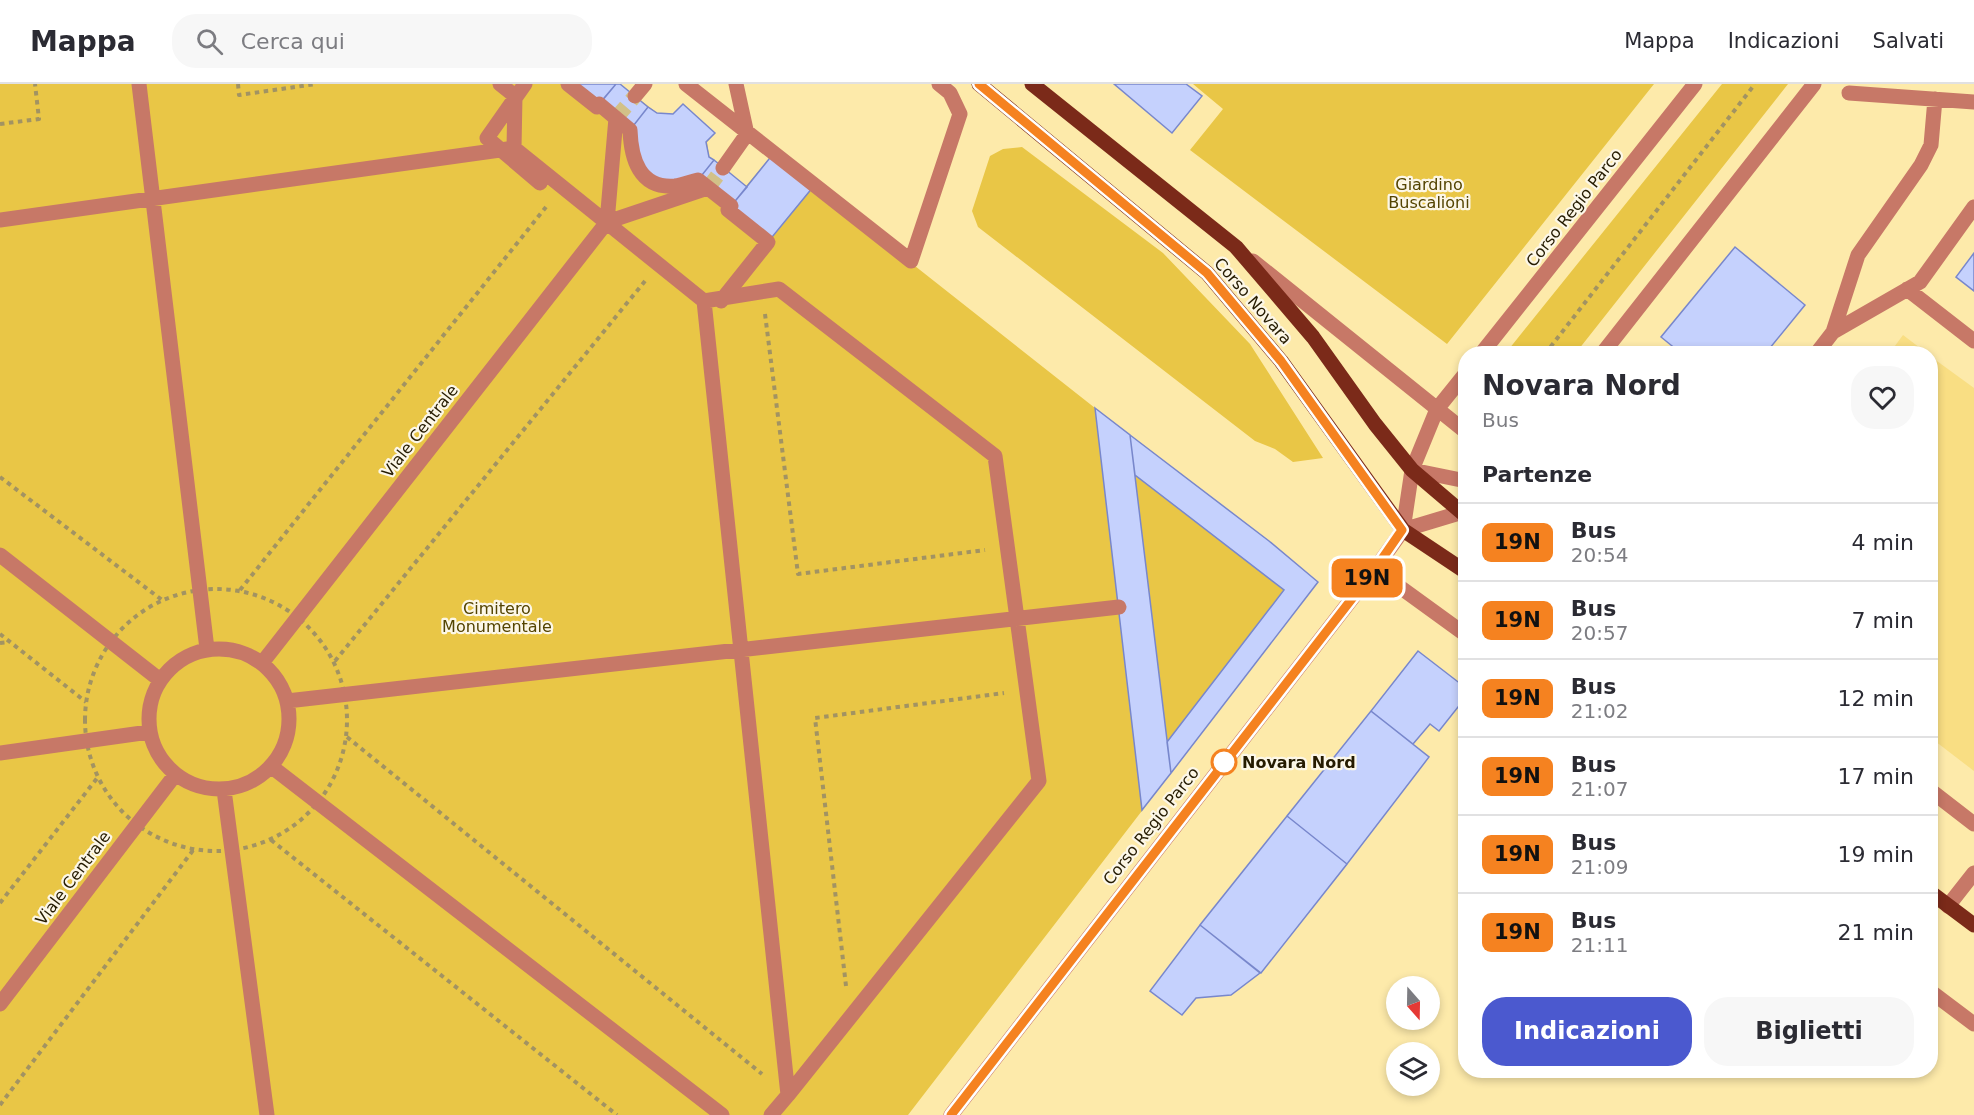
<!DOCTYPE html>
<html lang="it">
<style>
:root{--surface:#fff;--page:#f7f7f7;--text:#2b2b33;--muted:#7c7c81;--line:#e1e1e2;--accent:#4b59cf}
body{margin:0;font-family:"DejaVu Sans",sans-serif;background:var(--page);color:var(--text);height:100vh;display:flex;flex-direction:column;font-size:22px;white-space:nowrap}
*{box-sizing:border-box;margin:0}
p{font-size:20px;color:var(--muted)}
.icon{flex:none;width:33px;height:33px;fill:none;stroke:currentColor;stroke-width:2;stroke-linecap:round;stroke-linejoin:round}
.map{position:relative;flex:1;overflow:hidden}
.panel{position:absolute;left:1458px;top:262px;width:480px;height:732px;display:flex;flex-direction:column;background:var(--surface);border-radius:24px;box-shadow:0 3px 9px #0003}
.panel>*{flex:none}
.badge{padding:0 12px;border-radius:9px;font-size:21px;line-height:39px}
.needle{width:39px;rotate:160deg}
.tools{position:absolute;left:1386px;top:892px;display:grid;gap:12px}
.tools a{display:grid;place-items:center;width:54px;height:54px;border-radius:50%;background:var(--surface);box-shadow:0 3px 9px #0003;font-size:30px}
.map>.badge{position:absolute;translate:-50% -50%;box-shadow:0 0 0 3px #fff}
h2{padding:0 24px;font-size:22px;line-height:54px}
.round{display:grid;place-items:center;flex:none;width:63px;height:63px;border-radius:24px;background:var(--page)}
.headline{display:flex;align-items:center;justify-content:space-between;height:102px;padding:0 24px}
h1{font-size:28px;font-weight:700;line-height:45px}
.cta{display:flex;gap:12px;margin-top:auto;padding:12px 24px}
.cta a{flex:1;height:69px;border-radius:24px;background:var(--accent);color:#fff;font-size:24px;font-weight:700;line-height:69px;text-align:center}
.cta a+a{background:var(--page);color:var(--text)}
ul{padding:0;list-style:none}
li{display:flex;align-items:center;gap:18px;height:78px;padding:0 24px;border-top:2px solid var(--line)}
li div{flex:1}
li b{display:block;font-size:22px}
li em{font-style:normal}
li .badge{min-width:66px;font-weight:700;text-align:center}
header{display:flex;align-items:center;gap:36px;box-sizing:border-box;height:84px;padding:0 30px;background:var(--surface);border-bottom:2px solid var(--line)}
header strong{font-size:28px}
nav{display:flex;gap:33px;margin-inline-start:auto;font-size:21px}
.search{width:420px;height:54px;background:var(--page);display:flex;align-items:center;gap:15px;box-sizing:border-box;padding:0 21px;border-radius:24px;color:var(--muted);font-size:22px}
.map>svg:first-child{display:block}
.built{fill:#f9de83}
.green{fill:#e9c646}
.building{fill:#c5d1fd;stroke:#7887cc;stroke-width:1.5}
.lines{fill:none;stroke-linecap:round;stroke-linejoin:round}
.minor-tunnel{stroke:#d2c188;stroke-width:15;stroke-dasharray:15 8;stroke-linecap:butt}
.path{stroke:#a29362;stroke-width:4;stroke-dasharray:4.5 4.5;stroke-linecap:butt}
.minor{stroke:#c77867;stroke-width:15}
.major{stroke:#7b2a19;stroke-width:15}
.line-casing{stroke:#fff;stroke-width:14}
.line{stroke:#f58220;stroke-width:9}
.stop-dot{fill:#fff;stroke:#f58220;stroke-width:3}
.labels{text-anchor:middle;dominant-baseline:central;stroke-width:4.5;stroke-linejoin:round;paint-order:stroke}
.park-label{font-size:16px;fill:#544401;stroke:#fcf7e8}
.street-label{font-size:16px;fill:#251b00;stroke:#fcf7e8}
.stop-label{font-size:16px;font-weight:bold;fill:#251b00;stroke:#fcf7e8;text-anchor:start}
</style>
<header>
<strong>Mappa</strong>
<div class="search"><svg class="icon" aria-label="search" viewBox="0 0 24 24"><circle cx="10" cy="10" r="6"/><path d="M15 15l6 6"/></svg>Cerca qui</div>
<nav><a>Mappa</a><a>Indicazioni</a><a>Salvati</a></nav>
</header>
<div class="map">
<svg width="1974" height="1031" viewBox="0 0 1974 1031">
<rect width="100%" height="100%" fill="#fdeaaa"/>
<path class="built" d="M1903 251 1928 270H1889Z
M1930 272 1974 304V687L1931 654Z"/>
<path class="green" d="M0 0H620L657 29 673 30 683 20 715 49 707 58 709 73 746 102 773 70 1095 324 1269 457 1318 498 908 1031H0Z
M1193 0H1654L1447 260 1190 66 1223 25Z
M1722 0H1788L1575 270H1505Z
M1022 63 1163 169 1250 260 1323 374 1293 378 1275 365 1255 357 978 143 972 127 990 72 1003 65Z"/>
<path class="building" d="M568 0H616L597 23Z
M616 0H620L648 23 630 46 599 20Z
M1114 0H1186L1202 12 1172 49Z
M683 20 715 49 706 58 709 73 714 76 698 96 654 98 631 68 630 46 648 23 657 29 673 30Z
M773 70 813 103 768 158 728 126Z
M714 76 747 103 731 122 698 96Z
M1735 163 1805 221 1765 270H1682L1661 253Z
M1974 169V207L1956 193Z
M1095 324 1130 351 1171 689 1142 726Z
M1130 351 1269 457 1318 498 1171 689 1167 658 1284 506 1135 391Z
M1418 567 1466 604V613L1439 647 1430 640 1413 660 1371 627Z
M1371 627 1429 673 1347 780 1287 732Z
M1287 732 1347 780 1261 889 1200 841Z
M1200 841 1260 889 1231 911 1196 914 1182 931 1150 907Z"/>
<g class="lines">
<path class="minor-tunnel" d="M616 34 635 12
M708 104 723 84"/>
<path class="path" d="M238 0 239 11 316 0
M0 40 39 35 35 0
M765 230 798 490 985 466
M1545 270 1755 0
M0 393 162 516
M85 636a131 131 0 1 1 262 0a131 131 0 1 1-262 0Z
M240 506 546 123
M0 550 86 618
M0 559 9 558
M335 577 645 197
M347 653 762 990
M271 756 617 1031
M0 819 98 693
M846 902 815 634 1004 609
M0 1021 194 765"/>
<path class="minor" d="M139 0 207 565
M500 0 515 12 514 64
M525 0 487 54 540 99
M568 0 597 23 599 20 630 46C631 74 639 105 675 102 682 101 690 98 698 96L731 122 728 126 768 158 721 217
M686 0 911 177 960 30 950 9 939 0
M1849 9 1974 18
M635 12 645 0
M723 84 747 50 736 0
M0 136 514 64 704 217 788 1011 771 1031
M607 138 708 104
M607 138 616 34
M1253 177 1466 348
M1907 205 1974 257
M704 217 779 205 995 372 1039 697 788 1011
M1833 248 1920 198 1974 123
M1481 270 1695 0
M1602 270 1814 0
M1816 270 1833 248 1858 171 1921 81 1931 61 1935 15
M1412 386 1466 397
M1403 446 1466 427
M0 471 160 596
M1375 485 1466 551
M149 635a70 70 0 1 1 140 0a70 70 0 1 1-140 0Z
M262 579 607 138
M287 617 1119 523
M0 669 149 648
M272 683 722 1031
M224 706 267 1031
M1930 706 1974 740
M1948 822 1974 789
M1930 907 1974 940
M0 920 175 691
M951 1031 1375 485 1403 446 1412 386 1437 325 1466 289"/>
<path class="major" d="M979 0 1207 189 1281 277 1403 446 1466 488
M1032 0 1236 163 1313 253 1375 340 1412 386 1466 432
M1930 808 1974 841"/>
</g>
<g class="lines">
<defs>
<path id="line" d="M951 1031 1375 485 1402 446 1281 277 1207 189 979 0"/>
</defs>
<use href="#line" class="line-casing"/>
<use href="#line" class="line"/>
</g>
<circle class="stop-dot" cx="1224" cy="678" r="12"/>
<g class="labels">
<g class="park-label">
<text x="1429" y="100">Giardino<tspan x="1429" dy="18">Buscalioni</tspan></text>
<text x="497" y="524">Cimitero<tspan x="497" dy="18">Monumentale</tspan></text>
</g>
<g class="street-label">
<text transform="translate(1574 124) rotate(-52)">Corso Regio Parco</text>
<text transform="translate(1253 217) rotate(49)">Corso Novara</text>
<text transform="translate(420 347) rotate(-52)">Viale Centrale</text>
<text transform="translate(1151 742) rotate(-52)">Corso Regio Parco</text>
<text transform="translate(73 794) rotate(-53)">Viale Centrale</text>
</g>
<g class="stop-label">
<text x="1242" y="678">Novara Nord</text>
</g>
</g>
</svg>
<div class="tools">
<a><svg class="needle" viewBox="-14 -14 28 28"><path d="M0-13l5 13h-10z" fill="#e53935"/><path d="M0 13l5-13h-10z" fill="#7c7c81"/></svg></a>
<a><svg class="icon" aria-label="layers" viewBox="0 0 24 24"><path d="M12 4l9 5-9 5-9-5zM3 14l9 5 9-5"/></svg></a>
</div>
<b class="badge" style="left:1367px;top:494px;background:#f58220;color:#111">19N</b>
<section class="panel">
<div class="headline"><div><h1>Novara Nord</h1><p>Bus</p></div><a class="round"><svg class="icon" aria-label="heart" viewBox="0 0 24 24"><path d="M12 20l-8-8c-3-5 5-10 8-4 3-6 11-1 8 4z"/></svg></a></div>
<h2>Partenze</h2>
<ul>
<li><span class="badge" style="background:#f58220;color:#111">19N</span><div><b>Bus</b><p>20:54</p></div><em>4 min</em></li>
<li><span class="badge" style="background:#f58220;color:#111">19N</span><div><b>Bus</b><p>20:57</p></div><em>7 min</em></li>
<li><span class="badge" style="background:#f58220;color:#111">19N</span><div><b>Bus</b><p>21:02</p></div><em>12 min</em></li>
<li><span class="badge" style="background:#f58220;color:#111">19N</span><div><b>Bus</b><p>21:07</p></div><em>17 min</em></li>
<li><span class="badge" style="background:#f58220;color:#111">19N</span><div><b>Bus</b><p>21:09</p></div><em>19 min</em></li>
<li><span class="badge" style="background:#f58220;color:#111">19N</span><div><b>Bus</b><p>21:11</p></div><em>21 min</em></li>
</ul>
<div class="cta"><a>Indicazioni</a><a>Biglietti</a></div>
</section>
</div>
